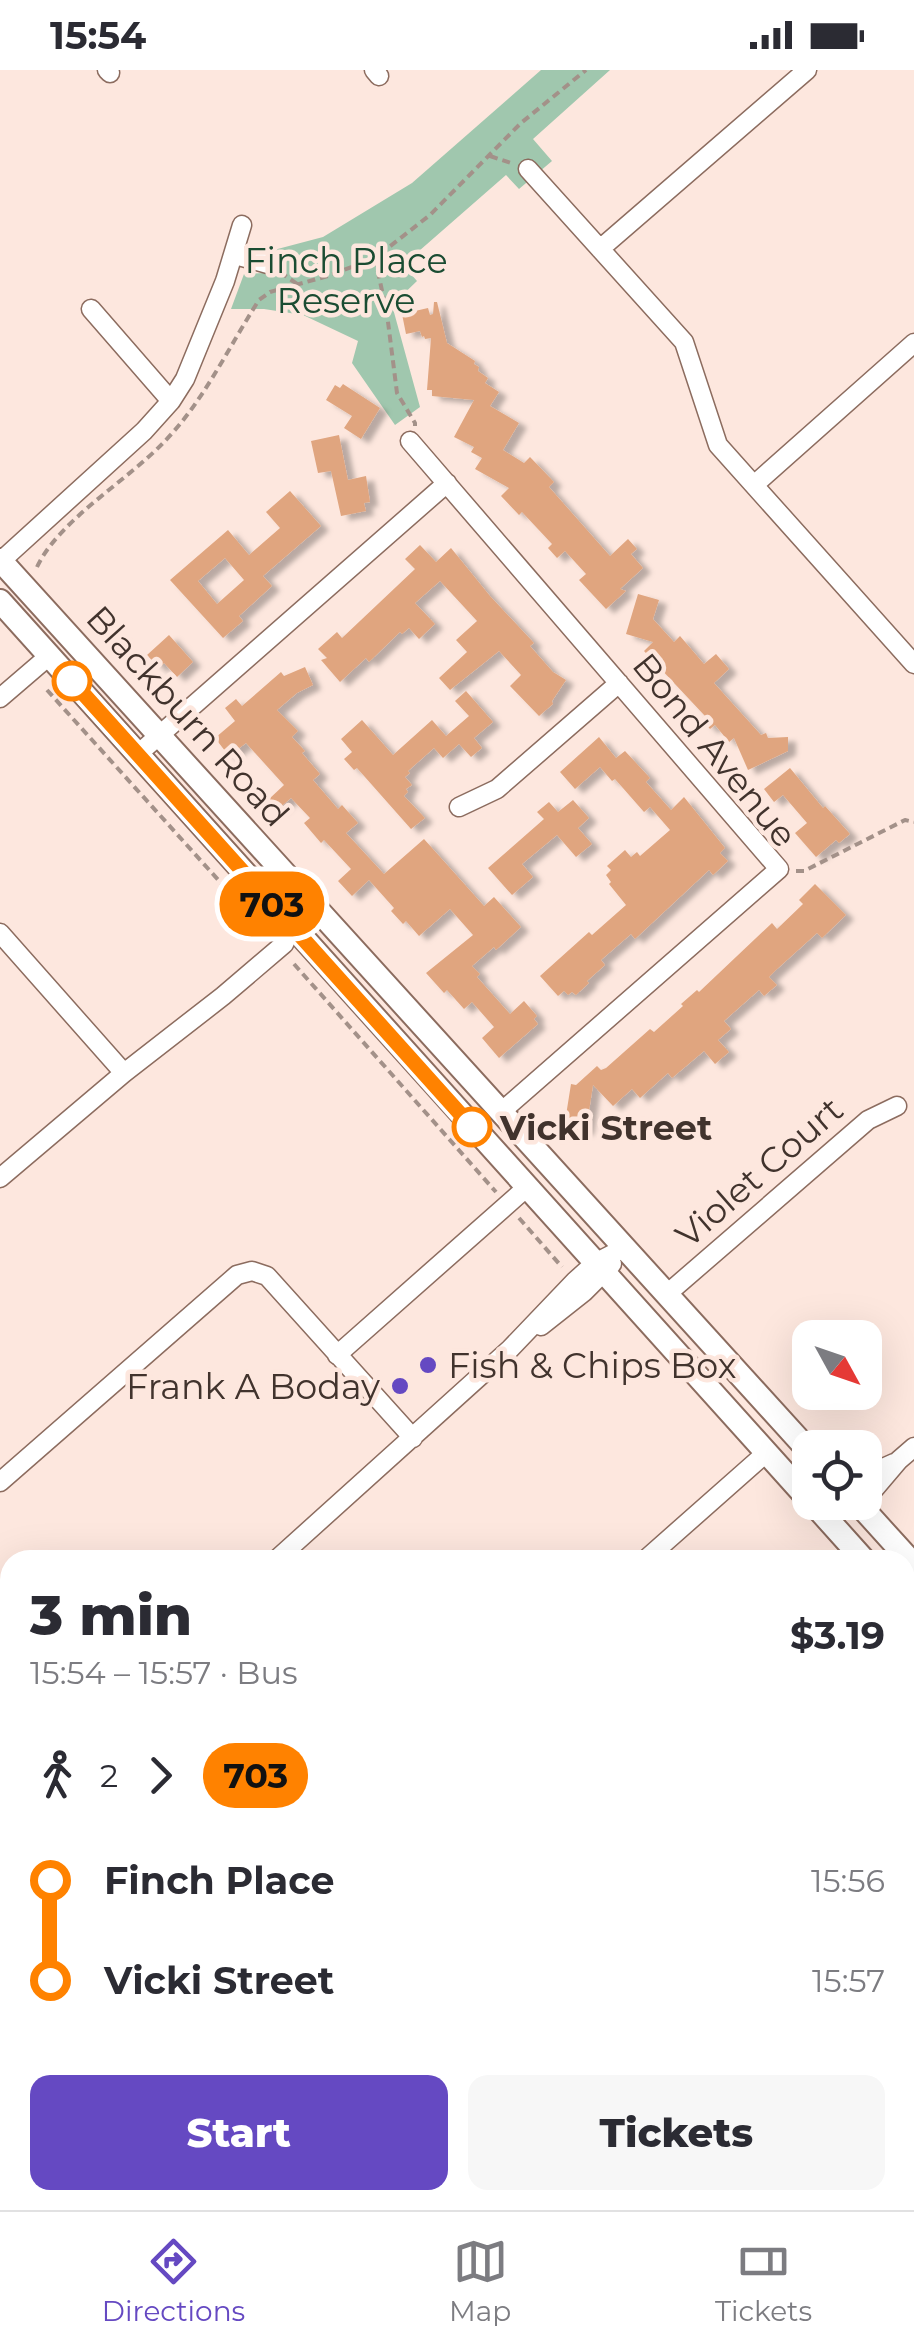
<!DOCTYPE html>
<meta charset="utf-8">
<style>
:root{--surface:#fff;--page:#f7f7f7;--text:#2b2b33;--muted:#7c7c81;--line:#e1e1e2;--accent:#6549c2}
body{margin:0;font-family:Montserrat,sans-serif;background:var(--page);color:var(--text);height:100vh;display:flex;flex-direction:column;font-size:38px;white-space:nowrap}
*{box-sizing:border-box;margin:0}
p{font-size:32px;color:var(--muted)}
.icon{flex:none;width:55px;height:55px;fill:none;stroke:currentColor;stroke-width:2;stroke-linecap:round;stroke-linejoin:round}
.map{position:relative;flex:1;overflow:hidden}
.sheet{position:absolute;left:0px;top:1480px;width:915px;height:660px;display:flex;flex-direction:column;background:var(--surface);border-radius:30px 30px 0 0;box-shadow:0 10px 40px #0002}
.sheet>*{flex:none}
.badge{padding:0 20px;border-radius:32px;font-size:35px;line-height:65px}
.needle{width:65px;rotate:130deg}
.tools{position:absolute;left:792px;top:1250px;display:grid;gap:20px}
.tools a{display:grid;place-items:center;width:90px;height:90px;border-radius:20px;background:var(--surface);box-shadow:0 10px 40px #0002;font-size:50px}
.map>.badge{position:absolute;translate:-50% -50%;box-shadow:0 0 0 5px #fff}
.legs{display:flex;align-items:center;gap:15px;height:110px;padding:0 30px;font-size:32px}
.legs p{margin-inline-start:auto}
.head{display:flex;align-items:center;justify-content:space-between;height:170px;padding:0 30px}
h1{font-size:55px;font-weight:800;line-height:75px}
.action{display:flex;gap:20px;margin-top:auto;padding:20px 30px}
.action a{flex:1;height:115px;border-radius:20px;background:var(--accent);color:#fff;font-size:40px;font-weight:800;line-height:115px;text-align:center}
.action a+a{background:var(--page);color:var(--text)}
ul{padding:0 30px;list-style:none}
li{display:flex;align-items:center;gap:35px;height:100px;font-size:38px}
li i{display:grid;place-items:center;width:15px;height:100%;margin:0 12px;background:currentColor}
li i::after{content:'';width:25px;height:25px;margin:-12px;border:8px solid;border-radius:50%;background:var(--surface)}
li p{margin-inline-start:auto}
li:first-child i{background:linear-gradient(#0000 50%,currentColor 0)}
li:last-child i{background:linear-gradient(currentColor 50%,#0000 0)}
.status{display:flex;justify-content:space-between;align-items:center;height:70px;padding:0 50px;background:var(--surface);direction:ltr}
.status svg{height:28px;fill:currentColor}
.tabs{display:flex;justify-content:space-around;align-items:center;height:140px;border-top:2px solid var(--line);background:var(--surface);font-size:28px;color:var(--muted)}
.tabs a{display:grid;justify-items:center;gap:5px}
.tabs .active{color:var(--accent)}
.map>svg:first-child{display:block}
.green{fill:#a0c7ae}
.building{fill:#e0a57f;fill-rule:evenodd;filter:url(#shadow)}
.lines{fill:none;stroke-linecap:round;stroke-linejoin:round}
.minor-casing{stroke:#8c6c5f;stroke-width:21}
.major-casing{stroke:#8c6c5f;stroke-width:26}
.path{stroke:#a39189;stroke-width:4;stroke-dasharray:8 5;stroke-linecap:butt}
.minor{stroke:#fff;stroke-width:18}
.major{stroke:#fff;stroke-width:22}
.line-1-casing{stroke:#fff;stroke-width:22}
.line-1{stroke:#ff8200;stroke-width:15}
.stop-1-dot{fill:#fff;stroke:#ff8200;stroke-width:5}
.poi-dot{fill:#6549c2;stroke:#fde7de;stroke-width:4}
.labels{text-anchor:middle;dominant-baseline:central;stroke-width:9;stroke-linejoin:round;paint-order:stroke}
.park-label{font-size:35px;fill:#1a4c32;stroke:#fde7de}
.street-label{font-size:35px;fill:#41332d;stroke:#fde7de}
.stop-label{font-size:35px;font-weight:bold;fill:#41332d;stroke:#fde7de;text-anchor:start}
.poi-label{font-size:35px;fill:#41332d;stroke:#fde7de;text-anchor:start}
</style>
<div class="status"><b>15:54</b><svg viewBox="0 0 49 12"><path d="M0 12V9h3v3zM5 12V6h3v6zM10 12V3h3v9zM15 12V0h3v12zM26 1h20v11H26zM47 4h2v5h-2z"/></svg></div>
<div class="map">
<svg width="914" height="2140" viewBox="0 0 914 2140">
<defs>
<filter id="shadow"><feDropShadow dx="8" dy="4.5" stdDeviation="2.5" flood-color="#0004"/></filter>
</defs>
<rect width="100%" height="100%" fill="#fde7de"/>
<path class="green" d="M541 0H610L533 69 552 91 519 119 506 105 403 195 417 211 392 235 420 337 395 355 352 293 358 271 303 245 264 239H231L244 204 264 203 270 181 323 167 412 113Z"/>
<path class="building" d="M434 232H437L447 273 475 291 474 294 479 297 478 301 488 308 485 313 499 322 490 336 519 353 503 380 524 393 530 387 554 412 549 417 610 486 628 469 637 479 631 484 643 498 620 519 626 521 606 539 579 510 586 504 565 481 557 488 548 478 552 474 522 442 519 445 501 426 509 418 475 399 482 388 471 382 474 377 454 367 474 330 432 326V320H427L431 268 425 269 424 266 422 267 420 261 406 264 402 244 428 238 430 245 433 244Z
M343 314 380 338 361 369 344 358 352 346 326 330 335 315 340 318Z
M339 365 348 410 366 406 370 432 364 433 366 441 341 446 331 401 318 403 311 371Z
M290 421 321 456 263 506 272 516 239 546 243 551 223 568 170 510 228 460 249 485 280 458 266 442ZM225 488 244 510 217 534 198 511Z
M420 475 436 492 451 478 490 526 534 573 530 576 553 602 566 610 552 631 553 634 539 646 510 616 521 605 499 581 450 620 439 608 467 582 456 570 477 551 440 511 415 533 435 554 419 569 409 558 402 564 400 562 369 592 366 588 340 612 321 590 327 588 318 579 337 562 342 568 415 499 405 489Z
M638 524 659 530 653 549 674 572 680 566 704 594 716 584 729 599 714 613 761 665 766 663 768 668 788 667V681L748 700 734 668 729 672 715 655 710 659 701 649 705 646 644 581 653 572 626 564Z
M169 565 193 592 177 607 164 593 159 598 147 585Z
M305 597 313 615 297 623 277 640 298 661 292 667 305 681 302 683 320 704 313 710 338 739 342 735 358 753 346 763 384 804 424 769 484 836 494 827 521 857 496 880 494 877 472 896 480 904 477 907 510 944 524 931 537 946 534 949 538 954 499 988 482 968 494 957 472 932 464 939 447 920 444 923 426 903 473 865 450 839 419 866 406 851 403 854 391 841 394 838 369 810 352 826 338 811 351 799 324 770 321 773 304 753 310 748 291 728 277 740 268 730 284 715 246 673 229 686 215 668 235 651 225 638 236 629 242 636 281 602 284 606Z
M466 621 493 652 474 668 482 678 471 687 459 674 443 688 434 678 408 701 410 703 405 707 412 715 406 719 408 722 404 726 425 748 411 759 357 698 354 700 344 689 352 682 341 669 362 650 393 685 432 650 446 666 469 646 455 631Z
M599 667 616 688 625 681 650 708 646 712 671 740 684 727 725 778 720 783 728 791 713 805 709 800 635 869 631 864 601 890 605 895 587 911 589 913 576 925 572 922 568 925 564 921 558 926 540 906 589 862 592 865 626 835 609 814 611 812 606 805 611 800 607 796 625 780 631 787 637 782 640 786 670 760 650 737 644 742 615 709 612 711 600 697 575 719 560 702Z
M790 698 823 738 825 736 850 764 839 773 836 770 816 787 795 763 807 753 783 725 774 732 764 719Z
M573 730 589 748 578 758 592 774 576 787 557 765 522 794 533 807 512 825 488 798 544 749 537 742 549 732 558 742Z
M815 814 846 845 822 868 817 863 776 900 769 907 777 915 764 926 759 920 724 951 731 959 718 970 729 982 715 994 704 981 672 1008 668 1003 640 1028 632 1019 613 1036 593 1015 586 1061 564 1058 571 1014 576 1015 597 996 601 1000 606 998 650 959 654 962 683 936 681 934 697 920 699 922 772 853 777 859 803 834 799 830Z"/>
<g class="lines">
<defs>
<path id="minor" d="M107 0 110 3
M374 0 379 6
M528 99 684 272 718 375 914 594
M600 179 807 0
M235 185 268 194
M91 239 171 331
M410 371 779 799 501 1042
M754 415 914 273
M1 491 144 361 171 331 185 309 225 211 242 155
M0 628 49 586
M138 684 447 413
M459 737 497 719 619 613
M0 863 124 1003
M0 1108 124 1003 223 926 284 874 292 856
M667 1224 868 1050 897 1036
M541 1256 584 1222 612 1194
M337 1285 526 1118
M865 1406 894 1393
M0 1412 237 1205 252 1201 267 1206 413 1368
M865 1430 899 1390 914 1377
M828 1451 839 1432
M276 1490 510 1279 575 1211 595 1193 624 1178
M645 1490 766 1383
M905 1581 914 1573
M0 1739 10 1726
M0 1814 10 1825
M905 1906 914 1899
M905 2019 914 2028
M0 2058 10 2049
M257 2140 263 2131
M290 2140 293 2130
M641 2140 652 2130"/>
<path id="major" d="M0 490 810 1382
M0 531 810 1431
M812 1432 864 1490
M857 1432 914 1495
M905 1536 914 1546"/>
</defs>
<use href="#minor" class="minor-casing"/>
<use href="#major" class="major-casing"/>
<path class="path" d="M490 86 514 94
M375 188 387 244 397 323 415 353V356
M280 202 297 214
M37 497C59 450 127 411 164 372 204 331 228 278 259 230L270 222 328 206 375 188 430 145 521 53 586 0
M47 620 267 864
M796 801H804L905 750 914 752
M294 894 496 1122
M519 1148 562 1197"/>
<use href="#minor" class="minor"/>
<use href="#major" class="major"/>
</g>
<g class="lines">
<defs>
<path id="line-1" d="M72 611 472 1057"/>
</defs>
<use href="#line-1" class="line-1-casing"/>
<use href="#line-1" class="line-1"/>
</g>
<g class="stop-1-dot">
<circle cx="72" cy="611" r="18"/>
<circle cx="472" cy="1057" r="18"/>
</g>
<g class="poi-dot">
<circle cx="428" cy="1295" r="10"/>
<circle cx="400" cy="1316" r="10"/>
</g>
<g class="labels">
<g class="park-label">
<text x="346" y="190">Finch Place<tspan x="346" dy="40">Reserve</tspan></text>
</g>
<g class="street-label">
<text transform="translate(188 646) rotate(48)">Blackburn Road</text>
<text transform="translate(715 680) rotate(51)">Bond Avenue</text>
<text transform="translate(759 1102) rotate(-41)">Violet Court</text>
</g>
<g class="stop-label">
<text x="500" y="1057">Vicki Street</text>
</g>
<g class="poi-label">
<text x="448" y="1295">Fish &amp; Chips Box</text>
<text x="380" y="1316" text-anchor="end">Frank A Boday</text>
</g>
</g>
</svg>
<div class="tools">
<a><svg class="needle" viewBox="-14 -14 28 28"><path d="M0-13l5 13h-10z" fill="#e53935"/><path d="M0 13l5-13h-10z" fill="#7c7c81"/></svg></a>
<a><svg class="icon" aria-label="locate" viewBox="0 0 24 24"><circle cx="12" cy="12" r="6"/><path d="M12 2v4M12 18v4M2 12h4M18 12h4"/></svg></a>
</div>
<b class="badge" style="left:272px;top:834px;background:#ff8200;color:#111">703</b>
<section class="sheet">
<div class="head"><div><h1>3 min</h1><p>15:54 – 15:57 · Bus</p></div><b>$3.19</b></div>
<div class="legs"><svg class="icon" aria-label="walk" viewBox="0 0 24 24"><circle cx="13" cy="4" r="2"/><path d="M13 8l-2 6 4 7M11 14l-3 7M7 12l3-4h3l4 4"/></svg>2<svg class="icon" aria-label="forward" viewBox="0 0 24 24"><path d="M9 5l7 7-7 7"/></svg><b class="badge" style="background:#ff8200;color:#111">703</b></div>
<ul>
<li><i style="color:#ff8200"></i><b>Finch Place</b><p>15:56</p></li>
<li><i style="color:#ff8200"></i><b>Vicki Street</b><p>15:57</p></li>
</ul>
<div class="action"><a>Start</a><a>Tickets</a></div>
</section>
</div>
<nav class="tabs">
<a class="active"><svg class="icon" aria-label="directions" viewBox="0 0 24 24"><path d="M12 3l9 9-9 9-9-9zM9 14v-3h6M13 9l2 2-2 2"/></svg>Directions</a>
<a><svg class="icon" aria-label="map" viewBox="0 0 24 24"><path d="M3 6l6-2 6 2 6-2v14l-6 2-6-2-6 2zM9 4v14M15 6v14"/></svg>Map</a>
<a><svg class="icon" aria-label="tickets" viewBox="0 0 24 24"><path d="M3 7h18v10H3zM15 7v10"/></svg>Tickets</a>
</nav>
